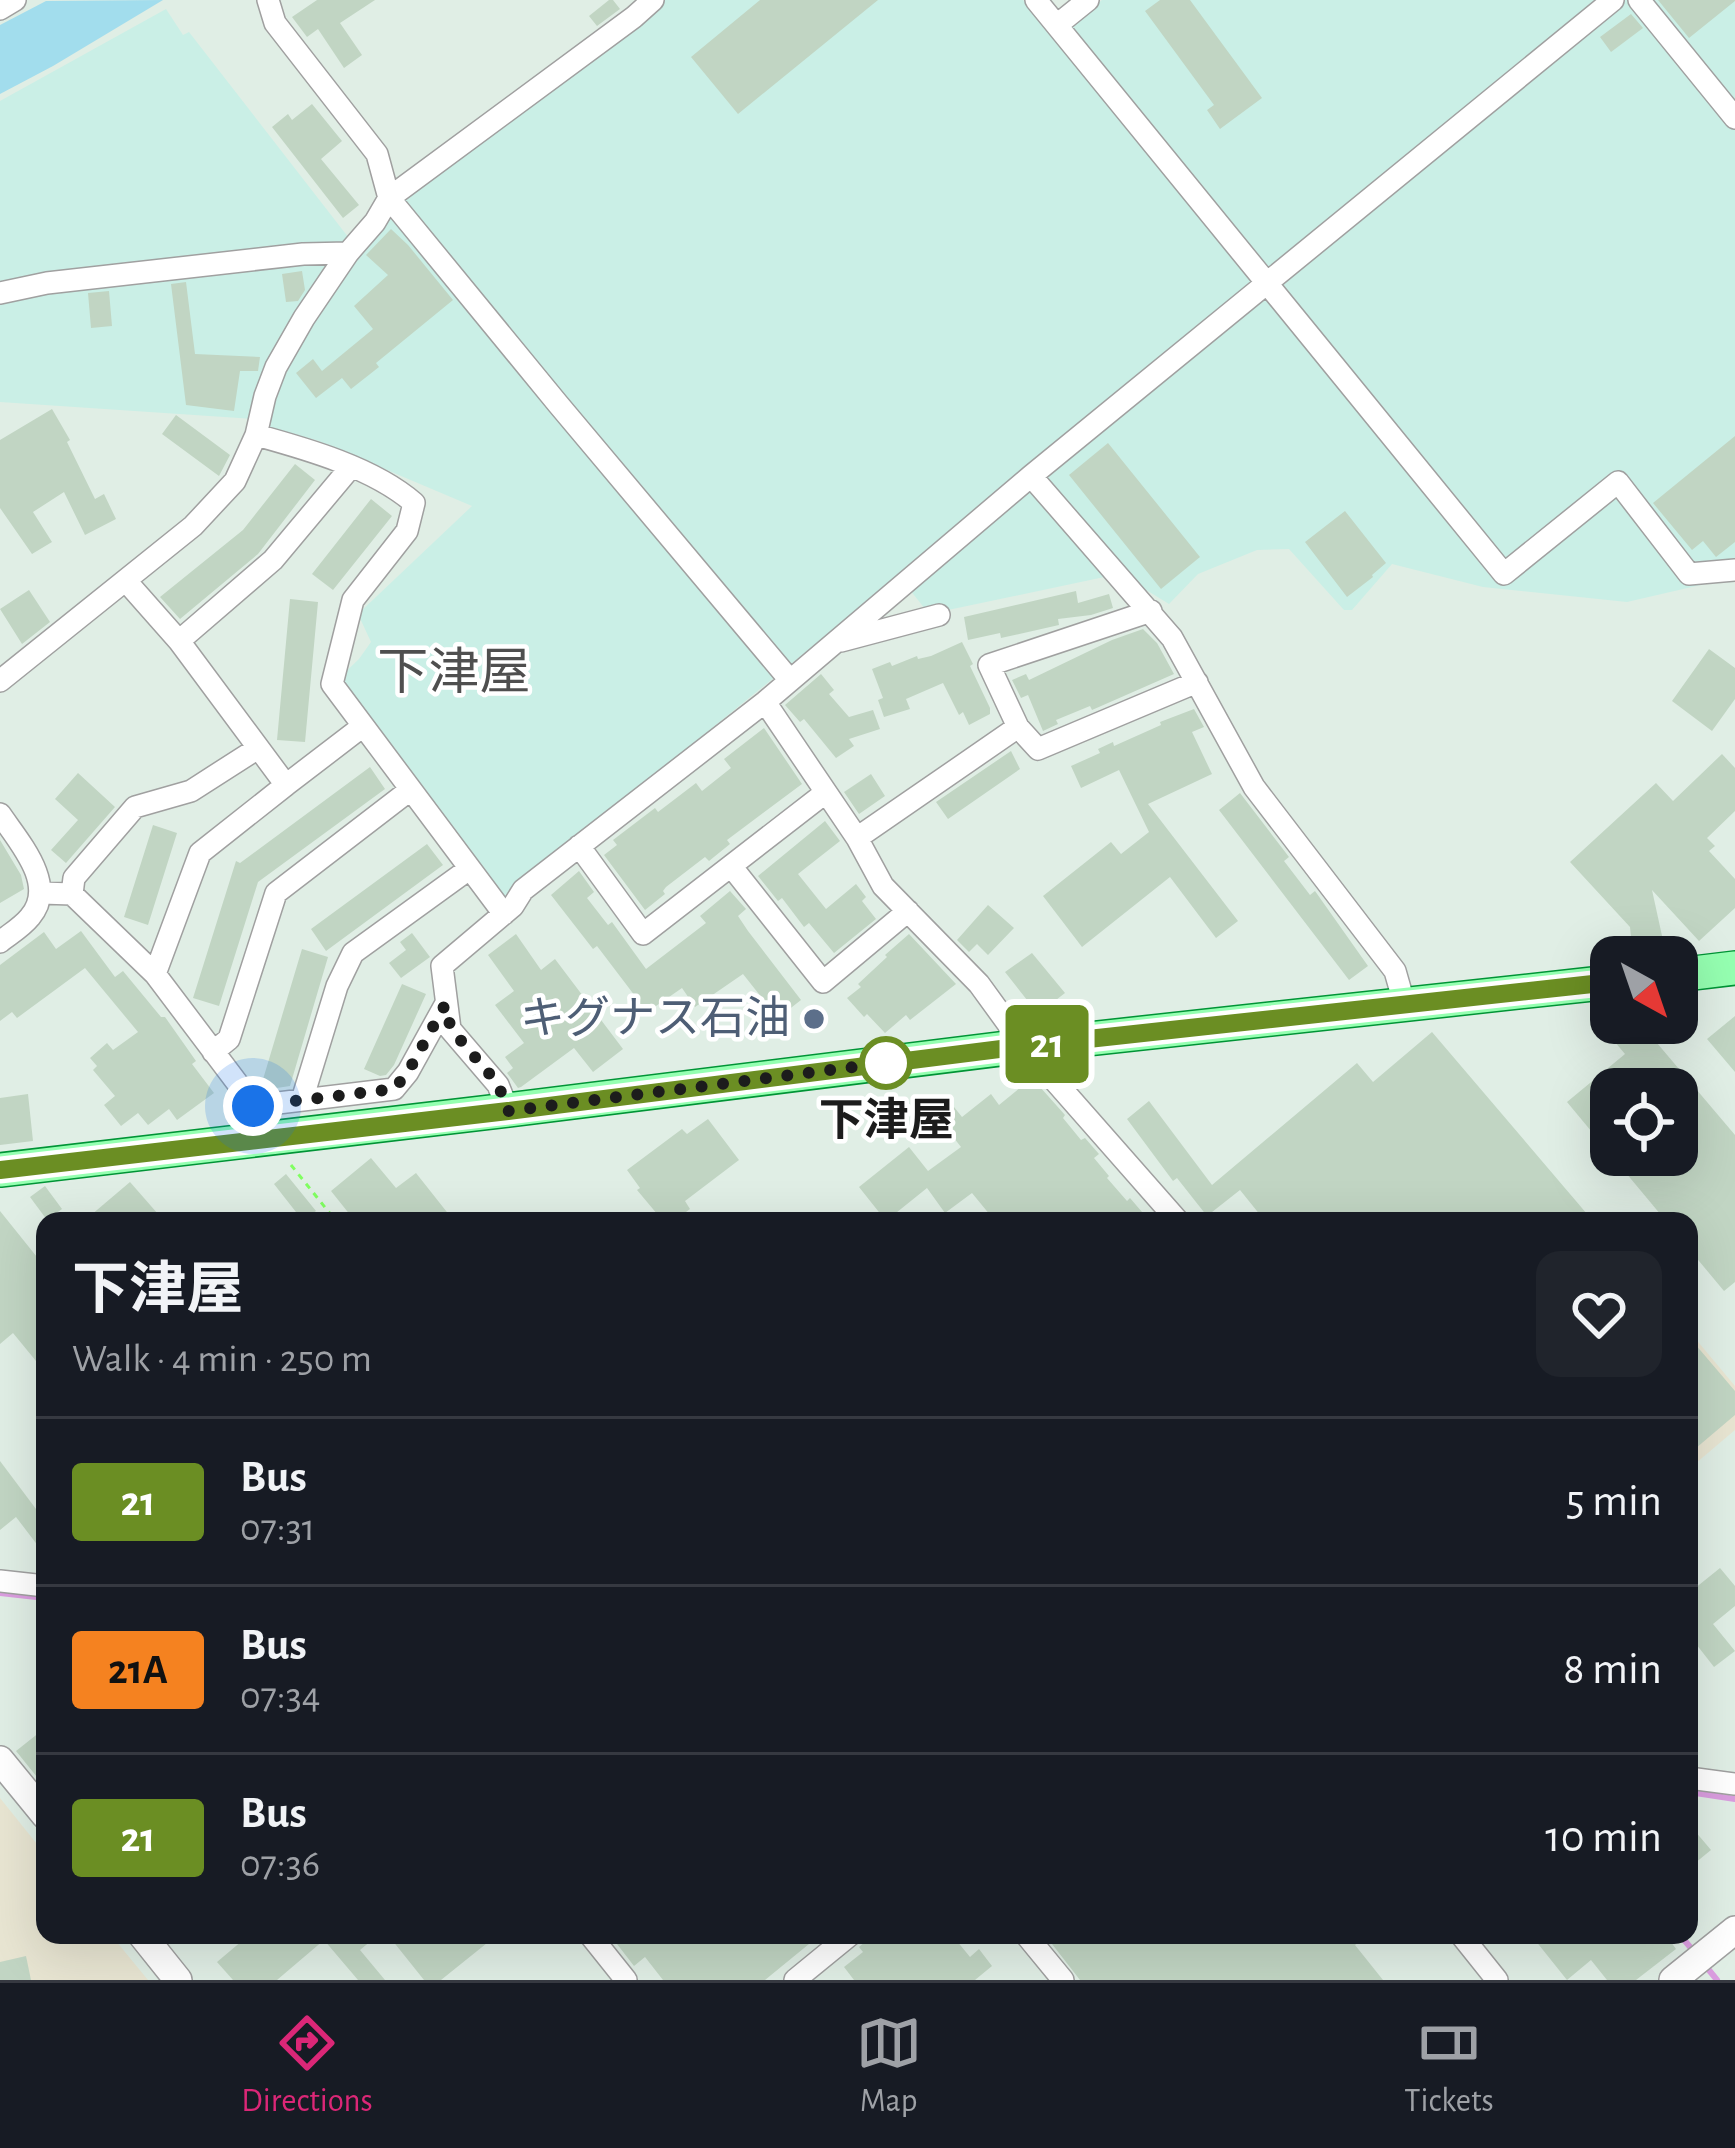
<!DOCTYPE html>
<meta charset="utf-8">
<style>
:root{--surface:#171b24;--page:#20242c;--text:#f1f3f6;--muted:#9ea1a6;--line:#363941;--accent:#db2777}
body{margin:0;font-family:"Alegreya Sans","Noto Sans JP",sans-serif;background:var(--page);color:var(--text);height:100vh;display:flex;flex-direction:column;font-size:45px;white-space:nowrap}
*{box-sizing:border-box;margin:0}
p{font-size:39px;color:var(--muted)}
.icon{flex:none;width:66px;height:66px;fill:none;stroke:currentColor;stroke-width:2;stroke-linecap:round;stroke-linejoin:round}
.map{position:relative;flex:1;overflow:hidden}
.panel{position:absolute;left:36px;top:1212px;width:1662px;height:732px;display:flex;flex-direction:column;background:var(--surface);border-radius:24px;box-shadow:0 12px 48px #0002}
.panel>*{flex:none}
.badge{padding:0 24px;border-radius:9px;font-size:42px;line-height:78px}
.needle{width:78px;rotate:140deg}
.tools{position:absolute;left:1590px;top:936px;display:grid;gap:24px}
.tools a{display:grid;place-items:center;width:108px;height:108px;border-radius:24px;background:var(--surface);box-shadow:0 12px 48px #0002;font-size:60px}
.you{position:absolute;width:60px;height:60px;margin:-30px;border:9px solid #fff;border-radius:50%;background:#1a73e8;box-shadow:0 0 0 18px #1a73e833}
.map>.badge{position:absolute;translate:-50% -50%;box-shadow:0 0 0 6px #fff}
.round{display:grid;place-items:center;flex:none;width:126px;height:126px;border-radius:24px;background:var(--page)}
.headline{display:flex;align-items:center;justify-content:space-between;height:204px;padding:0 36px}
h1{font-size:57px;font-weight:700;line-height:90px}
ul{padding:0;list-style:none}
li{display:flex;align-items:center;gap:36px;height:168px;padding:0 36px;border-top:3px solid var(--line)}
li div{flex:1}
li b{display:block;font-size:45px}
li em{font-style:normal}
li .badge{min-width:132px;font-weight:700;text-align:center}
.tab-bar{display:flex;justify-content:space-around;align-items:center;height:168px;border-top:3px solid var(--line);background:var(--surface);font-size:33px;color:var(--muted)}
.tab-bar a{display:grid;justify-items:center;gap:6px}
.tab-bar .on{color:var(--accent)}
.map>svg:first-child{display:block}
.industrial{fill:#e8e5d2}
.farmland{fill:#caefe6}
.grass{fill:#a2dded}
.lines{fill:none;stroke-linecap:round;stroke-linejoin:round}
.stream{stroke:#da9ddf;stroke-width:6}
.building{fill:#c1d5c3}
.minor-casing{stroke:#a0a0a0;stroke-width:24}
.tertiary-casing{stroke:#a0a0a0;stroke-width:30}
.primary-casing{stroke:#009436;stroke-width:36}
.path{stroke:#80ff61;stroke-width:3;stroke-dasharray:6 6;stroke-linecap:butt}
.minor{stroke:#fff;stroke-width:21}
.tertiary{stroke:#fff;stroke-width:27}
.primary{stroke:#95ffb1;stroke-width:33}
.line-casing{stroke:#fff;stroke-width:27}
.line{stroke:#6b8e23;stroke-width:18}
.walk{stroke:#1c1c1c;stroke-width:12;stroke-dasharray:0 21.6}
.service-dot{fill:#5c6f8a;stroke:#fff;stroke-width:4.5}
.stop-dot{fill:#fff;stroke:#6b8e23;stroke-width:6}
.labels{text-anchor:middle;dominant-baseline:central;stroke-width:9;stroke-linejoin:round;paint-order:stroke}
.service-label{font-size:45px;fill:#4e5e75;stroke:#fff;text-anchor:end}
.stop-label{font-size:45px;font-weight:bold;fill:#1c1c1c;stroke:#fff}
.quarter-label{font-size:51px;fill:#4f4f4f;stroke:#fff}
</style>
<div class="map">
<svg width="1735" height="1980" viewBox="0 0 1735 1980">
<rect width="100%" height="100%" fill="#e0eee5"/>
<path class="industrial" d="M1689 1331 1735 1386V1430L1689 1469Z
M0 1798 45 1854V1935H111L148 1980H0Z"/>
<path class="farmland" d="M641 0H1023L1055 37 1102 0H1735V577L1627 602 1483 587 1392 564 1352 610H1344L1289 549 1257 550 1198 574 1169 604 1138 585 1109 576 929 614 899 576 503 898 336 681 359 659 371 642 358 614 472 506 316 440 265 428 287 358 343 274 403 198Z
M166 9 183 35 189 32 352 242 0 283V101Z
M344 260 254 419 0 402V297Z"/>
<path class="grass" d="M163 0 53 66 0 94V25L46 1Z"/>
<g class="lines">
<path class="stream" d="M0 1593 45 1598
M1689 1792 1735 1799
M1680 1935 1696 1954
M1704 1964 1717 1980"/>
</g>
<path class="building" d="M317 0H375L340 23 362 55 344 68 318 29 307 37 292 17Z
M609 0H613L620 9 597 26 589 16Z
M760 0H878L738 114 691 57Z
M1160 0H1190L1262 98 1220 129 1207 110 1214 105 1145 11Z
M1658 0H1735V1L1689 38Z
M1631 14 1643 28 1611 52 1600 37Z
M312 104 342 141 321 159 359 205 343 218 272 127 288 114 292 120Z
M391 229 408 245 453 300 376 363 379 367 351 389 342 378 316 398 296 373 313 359 322 371 373 329 354 306 388 275 366 255Z
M302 271 305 290 298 301 286 302 282 274Z
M186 282 195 354 260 357 258 371H240L234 411 186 405 171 284Z
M109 291 112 326 91 328 88 293Z
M52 409 70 440 67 442 95 499 104 494 116 519 85 535 64 492 33 512 52 542 32 554 0 508V440Z
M176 415 230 455 219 476 162 434Z
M1735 436V542L1716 557 1703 541 1692 550 1653 503Z
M1108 443 1200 557 1161 589 1069 475Z
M295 464 315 480 258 554 180 619 160 597 243 530Z
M371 499 392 516 333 590 312 574Z
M1345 511 1386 563 1372 575 1373 577 1347 597 1305 542Z
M29 590 50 622 22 644 0 609Z
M1076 591 1078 603 1109 594 1113 608 1091 615 1058 619 1059 625 1001 638 1000 633 968 640 964 617Z
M290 599 318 602 305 742 277 740Z
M1143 629 1157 643 1174 674 1092 710 1090 706 1056 720 1058 724 1043 731 1028 695 1021 698 1012 680 1026 674 1029 680 1112 640Z
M962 642 973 664 970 666 990 708V714L969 725 963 712 959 715 943 683 906 699 910 709 884 717 878 700 883 698 872 669 890 662 892 666 917 656 918 659 931 656Z
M1709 649 1735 668V699L1712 731 1672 701Z
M821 674 834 690 829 694 849 717 873 710 880 729 849 739 854 746 836 758 804 719 800 722 785 705Z
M1194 709 1204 727 1192 732 1212 774 1148 804 1238 921 1216 938 1170 877 1082 947 1043 896 1111 842 1121 854 1149 832 1119 770 1081 788 1071 766 1100 753 1098 749 1113 742 1114 746 1161 725 1160 722Z
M764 728 802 784 727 840 730 844 709 861 705 857 666 887 663 891 665 894 645 910 604 855 617 845 613 840 655 808 658 812 696 783 702 791 731 768 724 759Z
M1011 751 1020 769 948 819 936 802Z
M1722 754 1735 768V811L1707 838 1715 846 1709 851 1735 879V908L1699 941 1652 890 1664 945 1649 949 1650 955 1633 956 1630 927 1570 862 1656 783 1673 801Z
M370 767 385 789 258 882 219 1006 193 998 236 861 240 863Z
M78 773 115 807 66 863 51 850 78 820 55 799Z
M871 774 885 796 859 814 844 792Z
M1240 793 1289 857 1284 861 1310 895 1315 891 1368 966 1349 980 1219 810Z
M825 821 840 841 798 874 826 909 856 884 866 897 862 901 876 919 834 953 809 923 804 927 782 898 778 901 758 876Z
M153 825 177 833 148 925 124 917Z
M0 840 21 875 24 889 0 903Z
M427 844 443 865 326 951 311 929Z
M579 871 594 892 587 898 608 925 612 922 646 969 706 923 700 916 730 891 746 909 738 916 748 931 801 1000 778 1018 743 974 695 1007 682 988 643 1015 632 998 635 996 597 946 593 949 551 895Z
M988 905 1014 928 988 955 977 944 969 952 957 940Z
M81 931 115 977 123 971 161 1017H165L196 1061 192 1064 214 1093 177 1120 169 1109 148 1125 138 1113 121 1126 104 1105 115 1096 93 1070 97 1066 90 1058 107 1043 113 1050 138 1032 85 968 17 1018 12 1012 0 1021V965L44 932 56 949Z
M412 933 430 957 401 978 389 963 406 950 400 942Z
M516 934 541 970 555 959 623 1049 593 1072 574 1048 521 1087 518 1088 507 1073 513 1068 505 1057 524 1043 495 1005 514 991 488 955Z
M909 934 956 984 910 1020 906 1015 885 1033 867 1014 864 1017 847 998 861 987 858 984 887 957 885 955Z
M302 949 328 957 290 1086 270 1089 261 1086Z
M1032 953 1065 993 1038 1014 1005 972Z
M402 984 426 994 394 1065 386 1075 380 1076 364 1069Z
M1735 1016V1072L1707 1039Z
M1599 1023H1640L1735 1135V1282L1724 1291 1689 1249V1221H1666L1611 1155H1677V1089H1611V1155L1567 1102 1625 1054Z
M1432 1032 1593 1221H1477L1470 1212 1459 1221H1265L1240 1190 1207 1216 1177 1178 1173 1181 1127 1119 1149 1101 1212 1185 1357 1063 1373 1082Z
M1032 1078 1065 1115 1063 1118 1081 1140 1085 1138 1099 1154 1094 1158 1109 1176 1107 1178 1127 1201 1130 1198 1142 1212 1132 1221H995L972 1193 945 1213 927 1188 886 1221 859 1187 909 1147 928 1171 961 1147 939 1119 954 1107 962 1117 991 1094 999 1105Z
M28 1094 33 1141 0 1145V1098Z
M708 1119 739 1160 685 1201 690 1209 674 1221H663L637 1190 640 1188 627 1170 682 1129 687 1134Z
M371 1158 396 1188 416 1173 454 1221H355L331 1191Z
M286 1174 316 1211 303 1221 274 1184Z
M130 1182 158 1214 150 1221H84Z
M45 1186 62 1209 47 1220 30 1197Z
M0 1211 45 1267V1372L13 1333 0 1344Z
M1689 1337 1735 1391V1415L1689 1454Z
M0 1461 45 1521V1555L16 1517 0 1530Z
M1720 1568 1735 1586V1606L1713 1624 1735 1651 1714 1667 1689 1635V1593Z
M45 1728V1787L16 1751Z
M1689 1824 1711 1850 1689 1868Z
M249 1935H378L360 1950 385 1980H358L324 1940 277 1980H233L217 1962Z
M388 1935H497L441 1980H424Z
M610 1935H802L809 1944 765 1980H663L645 1957 634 1966Z
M873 1935H952L970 1957 979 1949 992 1966 975 1980H854L844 1967 863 1952 859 1947Z
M1045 1935H1368L1355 1945 1383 1980H1080Z
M1531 1935H1666L1676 1949 1636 1980H1607L1591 1960 1567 1980Z
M26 1956 31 1980H0V1962Z"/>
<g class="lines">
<defs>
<path id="minor" d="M268 0 275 23 377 154 389 198 558 404 789 679
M1036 0 1504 574 1618 482 1689 574 1735 570
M1639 0 1735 118
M0 9 15 0
M1057 25 1088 0
M0 293 47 283 303 254 348 253
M256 435C307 449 374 468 414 503L407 531 353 600 332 684 504 914
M1031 476 1172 638 1254 787 1395 971 1405 1006
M126 581 179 641 286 785 363 726
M179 641 273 560 350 468
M841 641 939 615
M0 681 193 526 235 481 256 435 265 396 276 367 304 318 348 253 375 222 389 198 634 17 653 0
M765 702 857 838 883 886 979 984 1024 1046 1178 1221
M1018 727 989 665 1151 611
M0 814C19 842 58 885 30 917 22 927 10 934 0 942
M857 838 1018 727 1038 749 1197 682
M579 846 643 934 825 793
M731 866 823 982 908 911
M42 893 72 894 155 974 278 1137
M72 894 74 878 135 807 191 791 258 748
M155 974 200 853 286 785
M213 1052 229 1039 276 893 410 790
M302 1100 337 986 353 953 469 869
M253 1106 394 1089 408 1072 445 1005
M508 1110 498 1085 450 1029 442 966 513 906 523 890 765 702 1031 476 1613 0
M0 1581 45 1586
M1689 1778 1735 1784
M590 1935 626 1980
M1026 1935 1063 1980
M1461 1935 1497 1980
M795 1980 850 1935"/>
<path id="tertiary" d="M0 1760 45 1815
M142 1935 178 1980
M1673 1980 1735 1930"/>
<path id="primary" d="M1677 975 1735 968
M0 1170 508 1110 1024 1046 1611 982"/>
</defs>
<use href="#minor" class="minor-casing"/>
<use href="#tertiary" class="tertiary-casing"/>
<use href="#primary" class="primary-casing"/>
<path class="path" d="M291 1165 336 1221"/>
<use href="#minor" class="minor"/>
<use href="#tertiary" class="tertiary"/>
<use href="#primary" class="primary"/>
</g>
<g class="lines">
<defs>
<path id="line" d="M0 1170 508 1111 1024 1046 1611 982"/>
</defs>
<use href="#line" class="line-casing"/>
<use href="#line" class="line"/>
<path class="walk" d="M253 1106 394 1089 408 1072 445 1005 451 1029 498 1084 508 1111 886 1063"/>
</g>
<circle class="service-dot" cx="814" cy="1019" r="12"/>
<circle class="stop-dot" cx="886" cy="1063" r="24"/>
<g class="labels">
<g class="service-label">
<text x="790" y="1019">キグナス石油</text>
</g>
<g class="stop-label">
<text x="886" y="1121">下津屋</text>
</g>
<g class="quarter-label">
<text x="454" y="673">下津屋</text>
</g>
</g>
</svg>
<div class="tools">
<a><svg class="needle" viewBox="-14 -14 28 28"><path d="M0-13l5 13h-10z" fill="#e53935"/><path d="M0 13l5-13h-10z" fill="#9ea1a6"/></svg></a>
<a><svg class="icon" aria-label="locate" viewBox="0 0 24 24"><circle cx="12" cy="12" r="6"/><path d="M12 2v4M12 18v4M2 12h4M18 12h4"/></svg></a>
</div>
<div class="you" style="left:253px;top:1106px"></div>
<b class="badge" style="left:1047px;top:1044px;background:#6b8e23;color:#fff">21</b>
<section class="panel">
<div class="headline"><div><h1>下津屋</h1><p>Walk · 4 min · 250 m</p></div><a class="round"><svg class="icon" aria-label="heart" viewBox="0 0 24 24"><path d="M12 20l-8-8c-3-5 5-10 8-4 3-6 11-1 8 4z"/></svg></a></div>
<ul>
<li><span class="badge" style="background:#6b8e23;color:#fff">21</span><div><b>Bus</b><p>07:31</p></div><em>5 min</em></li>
<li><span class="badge" style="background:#f58220;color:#111">21A</span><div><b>Bus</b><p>07:34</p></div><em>8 min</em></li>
<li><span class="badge" style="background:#6b8e23;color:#fff">21</span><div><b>Bus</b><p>07:36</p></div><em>10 min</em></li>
</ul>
</section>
</div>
<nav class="tab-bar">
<a class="on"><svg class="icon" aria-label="directions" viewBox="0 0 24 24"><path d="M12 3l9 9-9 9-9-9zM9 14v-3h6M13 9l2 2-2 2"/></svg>Directions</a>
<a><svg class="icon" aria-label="map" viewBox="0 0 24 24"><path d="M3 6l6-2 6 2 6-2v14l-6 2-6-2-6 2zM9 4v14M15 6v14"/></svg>Map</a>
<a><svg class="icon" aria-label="tickets" viewBox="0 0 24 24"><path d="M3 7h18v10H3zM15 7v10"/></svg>Tickets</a>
</nav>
